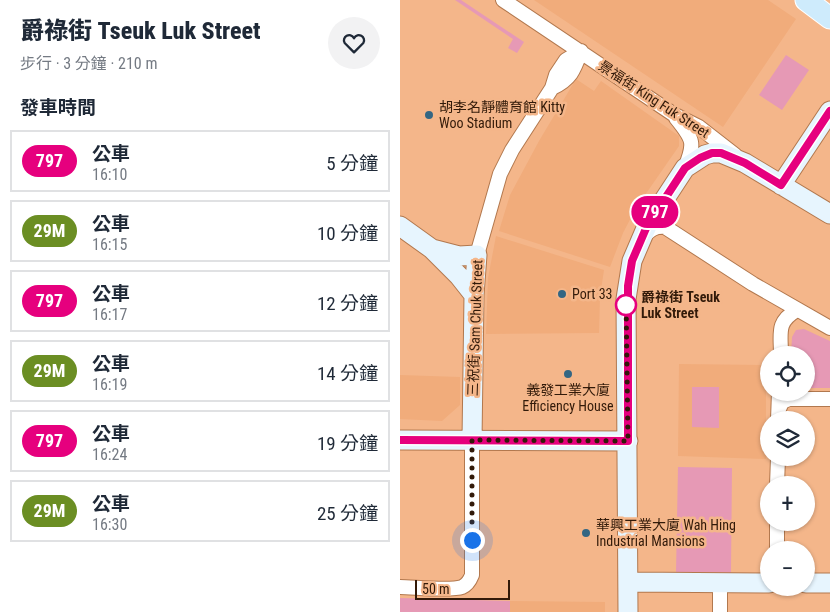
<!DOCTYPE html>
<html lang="zh-TW">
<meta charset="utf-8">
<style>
:root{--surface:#fff;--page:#f2f2f3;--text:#1f2937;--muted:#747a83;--line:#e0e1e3}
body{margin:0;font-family:"Roboto Condensed","Noto Sans TC",sans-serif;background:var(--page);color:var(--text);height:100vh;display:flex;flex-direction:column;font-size:19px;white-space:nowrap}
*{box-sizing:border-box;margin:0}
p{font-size:16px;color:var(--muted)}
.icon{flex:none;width:28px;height:28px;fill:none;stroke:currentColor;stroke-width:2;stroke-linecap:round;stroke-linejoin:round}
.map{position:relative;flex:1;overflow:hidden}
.panel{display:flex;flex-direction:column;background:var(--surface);width:400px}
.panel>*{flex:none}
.badge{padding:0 10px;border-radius:16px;font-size:18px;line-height:32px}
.fabs{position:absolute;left:360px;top:346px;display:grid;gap:10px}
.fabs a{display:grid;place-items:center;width:55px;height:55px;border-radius:50%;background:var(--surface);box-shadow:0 1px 4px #0004;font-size:25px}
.scale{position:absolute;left:15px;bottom:12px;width:95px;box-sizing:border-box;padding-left:5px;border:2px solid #321a09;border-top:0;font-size:14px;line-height:18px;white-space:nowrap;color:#321a09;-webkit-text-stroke:4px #f4b68a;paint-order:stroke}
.you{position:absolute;width:25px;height:25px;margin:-12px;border:4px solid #fff;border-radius:50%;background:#1a73e8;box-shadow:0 0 0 8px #1a73e833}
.map>.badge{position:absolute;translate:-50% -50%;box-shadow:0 0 0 2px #fff}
h2{padding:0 20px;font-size:19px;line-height:45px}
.round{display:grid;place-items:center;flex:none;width:52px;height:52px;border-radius:26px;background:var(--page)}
.headline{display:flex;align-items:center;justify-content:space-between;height:85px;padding:0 20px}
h1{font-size:24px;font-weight:800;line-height:38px}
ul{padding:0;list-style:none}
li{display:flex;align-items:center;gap:15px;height:62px;margin:0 10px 8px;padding:0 10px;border:2px solid var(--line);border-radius:0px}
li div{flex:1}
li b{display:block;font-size:19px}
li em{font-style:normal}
li .badge{min-width:55px;font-weight:700;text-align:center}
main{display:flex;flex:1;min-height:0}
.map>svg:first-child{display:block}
.built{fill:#f1ac7b}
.green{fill:#e699b5}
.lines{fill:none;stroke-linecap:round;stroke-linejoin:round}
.street-casing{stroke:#b2784e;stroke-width:16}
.secondary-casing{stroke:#b2784e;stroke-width:21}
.primary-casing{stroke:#fff;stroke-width:23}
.street{stroke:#fff;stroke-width:14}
.secondary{stroke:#e7f5fe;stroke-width:19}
.primary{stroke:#ceebfc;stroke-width:21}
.line-casing{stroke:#fff;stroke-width:11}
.line{stroke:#e6007e;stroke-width:8}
.walk{stroke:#321a09;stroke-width:5;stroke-dasharray:0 9}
.poi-dot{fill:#336683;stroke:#f4b68a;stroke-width:2}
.stop-dot{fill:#fff;stroke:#e6007e;stroke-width:2.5}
.labels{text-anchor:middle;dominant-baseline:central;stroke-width:5;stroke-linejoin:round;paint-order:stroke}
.street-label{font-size:14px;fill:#321a09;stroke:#f4b68a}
.poi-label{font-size:14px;fill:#321a09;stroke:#f4b68a;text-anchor:start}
.stop-label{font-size:14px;font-weight:bold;fill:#321a09;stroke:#f4b68a;text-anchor:start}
</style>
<main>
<section class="panel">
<div class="headline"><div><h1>爵祿街 Tseuk Luk Street</h1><p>步行 · 3 分鐘 · 210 m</p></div><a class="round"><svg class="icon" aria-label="heart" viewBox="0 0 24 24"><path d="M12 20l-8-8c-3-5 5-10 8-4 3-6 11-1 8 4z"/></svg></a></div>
<h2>發車時間</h2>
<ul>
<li><span class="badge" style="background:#e6007e;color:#fff">797</span><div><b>公車</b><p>16:10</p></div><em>5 分鐘</em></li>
<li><span class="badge" style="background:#6b8e23;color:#fff">29M</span><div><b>公車</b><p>16:15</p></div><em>10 分鐘</em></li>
<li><span class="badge" style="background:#e6007e;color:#fff">797</span><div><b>公車</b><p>16:17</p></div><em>12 分鐘</em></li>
<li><span class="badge" style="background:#6b8e23;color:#fff">29M</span><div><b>公車</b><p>16:19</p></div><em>14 分鐘</em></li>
<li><span class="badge" style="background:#e6007e;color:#fff">797</span><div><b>公車</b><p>16:24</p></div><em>19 分鐘</em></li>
<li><span class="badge" style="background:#6b8e23;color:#fff">29M</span><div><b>公車</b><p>16:30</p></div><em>25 分鐘</em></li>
</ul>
</section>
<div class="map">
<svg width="430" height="612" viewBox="0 0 430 612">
<rect width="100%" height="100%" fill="#f4b68a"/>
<path class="built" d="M134 0H368L396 19 323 127Z
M176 79 194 91 201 81 279 136V146L236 208 223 233 210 267 99 231 110 195 139 141Z
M96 236 204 270 200 297 199 333 86 334 88 278Z
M279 364 366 365V459L278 456Z
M0 375 60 377V405L42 421 0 419Z
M110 601 205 602V612H110Z"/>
<path class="green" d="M55 0H61L124 42 117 53 108 48 113 39Z
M386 55 409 70 382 110 359 95Z
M404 329 430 341V388H406V355H391L392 337 396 330Z
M292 387H319V428L292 427Z
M278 467 332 468 331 573 276 572Z
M0 598 110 601V612H0Z"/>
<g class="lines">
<defs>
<path id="street" d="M103 0 273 114 299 127 335 155
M152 88C171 79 174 70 181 51
M276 118C294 140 295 143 285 168
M243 237C250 230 255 226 265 227L353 284 430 328
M77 255 100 174 112 150 152 88 156 75 166 60 181 51
M381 355C381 333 376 322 397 310
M379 409 382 402 389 399H430
M378 420 379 392
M377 485 378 458
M377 550V522
M0 587C13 587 51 591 62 587 67 585 70 580 72 575V440
M320 612V583"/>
<path id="secondary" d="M381 185 430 111
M0 226 32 249 59 276 74 295
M32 249 59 256 77 255 74 295 72 440
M0 440 228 441
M228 582 369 583
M406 583H430
M228 612 226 299 232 261 247 226 285 168 305 155 312 153H321L345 163 430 214"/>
<path id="primary" d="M406 0 430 18"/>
</defs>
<use href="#street" class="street-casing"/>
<use href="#secondary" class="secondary-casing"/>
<use href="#primary" class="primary-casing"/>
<use href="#street" class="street"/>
<use href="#secondary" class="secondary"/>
<use href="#primary" class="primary"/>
</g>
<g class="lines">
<defs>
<path id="line" d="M0 440 228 441V286L232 261 247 226 285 168 300 158 312 153H321L345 163 381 185 430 111"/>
</defs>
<use href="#line" class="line-casing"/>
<use href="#line" class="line"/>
<path class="walk" d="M72 540V440L228 441 226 299V305"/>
</g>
<g class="poi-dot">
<circle cx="29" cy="115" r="5"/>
<circle cx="162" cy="294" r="5"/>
<circle cx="168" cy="374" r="5"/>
<circle cx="186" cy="533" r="5"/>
</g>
<circle class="stop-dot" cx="226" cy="305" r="10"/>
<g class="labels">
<g class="street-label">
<text transform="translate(254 99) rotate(33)">景福街 King Fuk Street</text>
<text transform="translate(75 328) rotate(-88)">三祝街 Sam Chuk Street</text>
</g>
<g class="poi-label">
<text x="39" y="107">胡李名靜體育館 Kitty<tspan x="39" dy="16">Woo Stadium</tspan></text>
<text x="172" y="294">Port 33</text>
<text x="168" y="390" text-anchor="middle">義發工業大廈<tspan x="168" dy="16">Efficiency House</tspan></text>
<text x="196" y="525">華興工業大廈 Wah Hing<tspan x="196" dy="16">Industrial Mansions</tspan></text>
</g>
<g class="stop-label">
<text x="241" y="297">爵祿街 Tseuk<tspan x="241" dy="16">Luk Street</tspan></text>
</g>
</g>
</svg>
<div class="fabs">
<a><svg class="icon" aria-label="locate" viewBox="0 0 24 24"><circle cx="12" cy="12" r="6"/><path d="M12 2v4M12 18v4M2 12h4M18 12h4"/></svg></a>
<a><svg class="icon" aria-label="layers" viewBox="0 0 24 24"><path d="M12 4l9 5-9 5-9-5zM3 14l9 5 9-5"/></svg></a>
<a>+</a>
<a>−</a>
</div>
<div class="scale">50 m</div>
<div class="you" style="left:72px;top:540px"></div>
<b class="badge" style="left:255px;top:212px;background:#e6007e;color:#fff">797</b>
</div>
</main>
